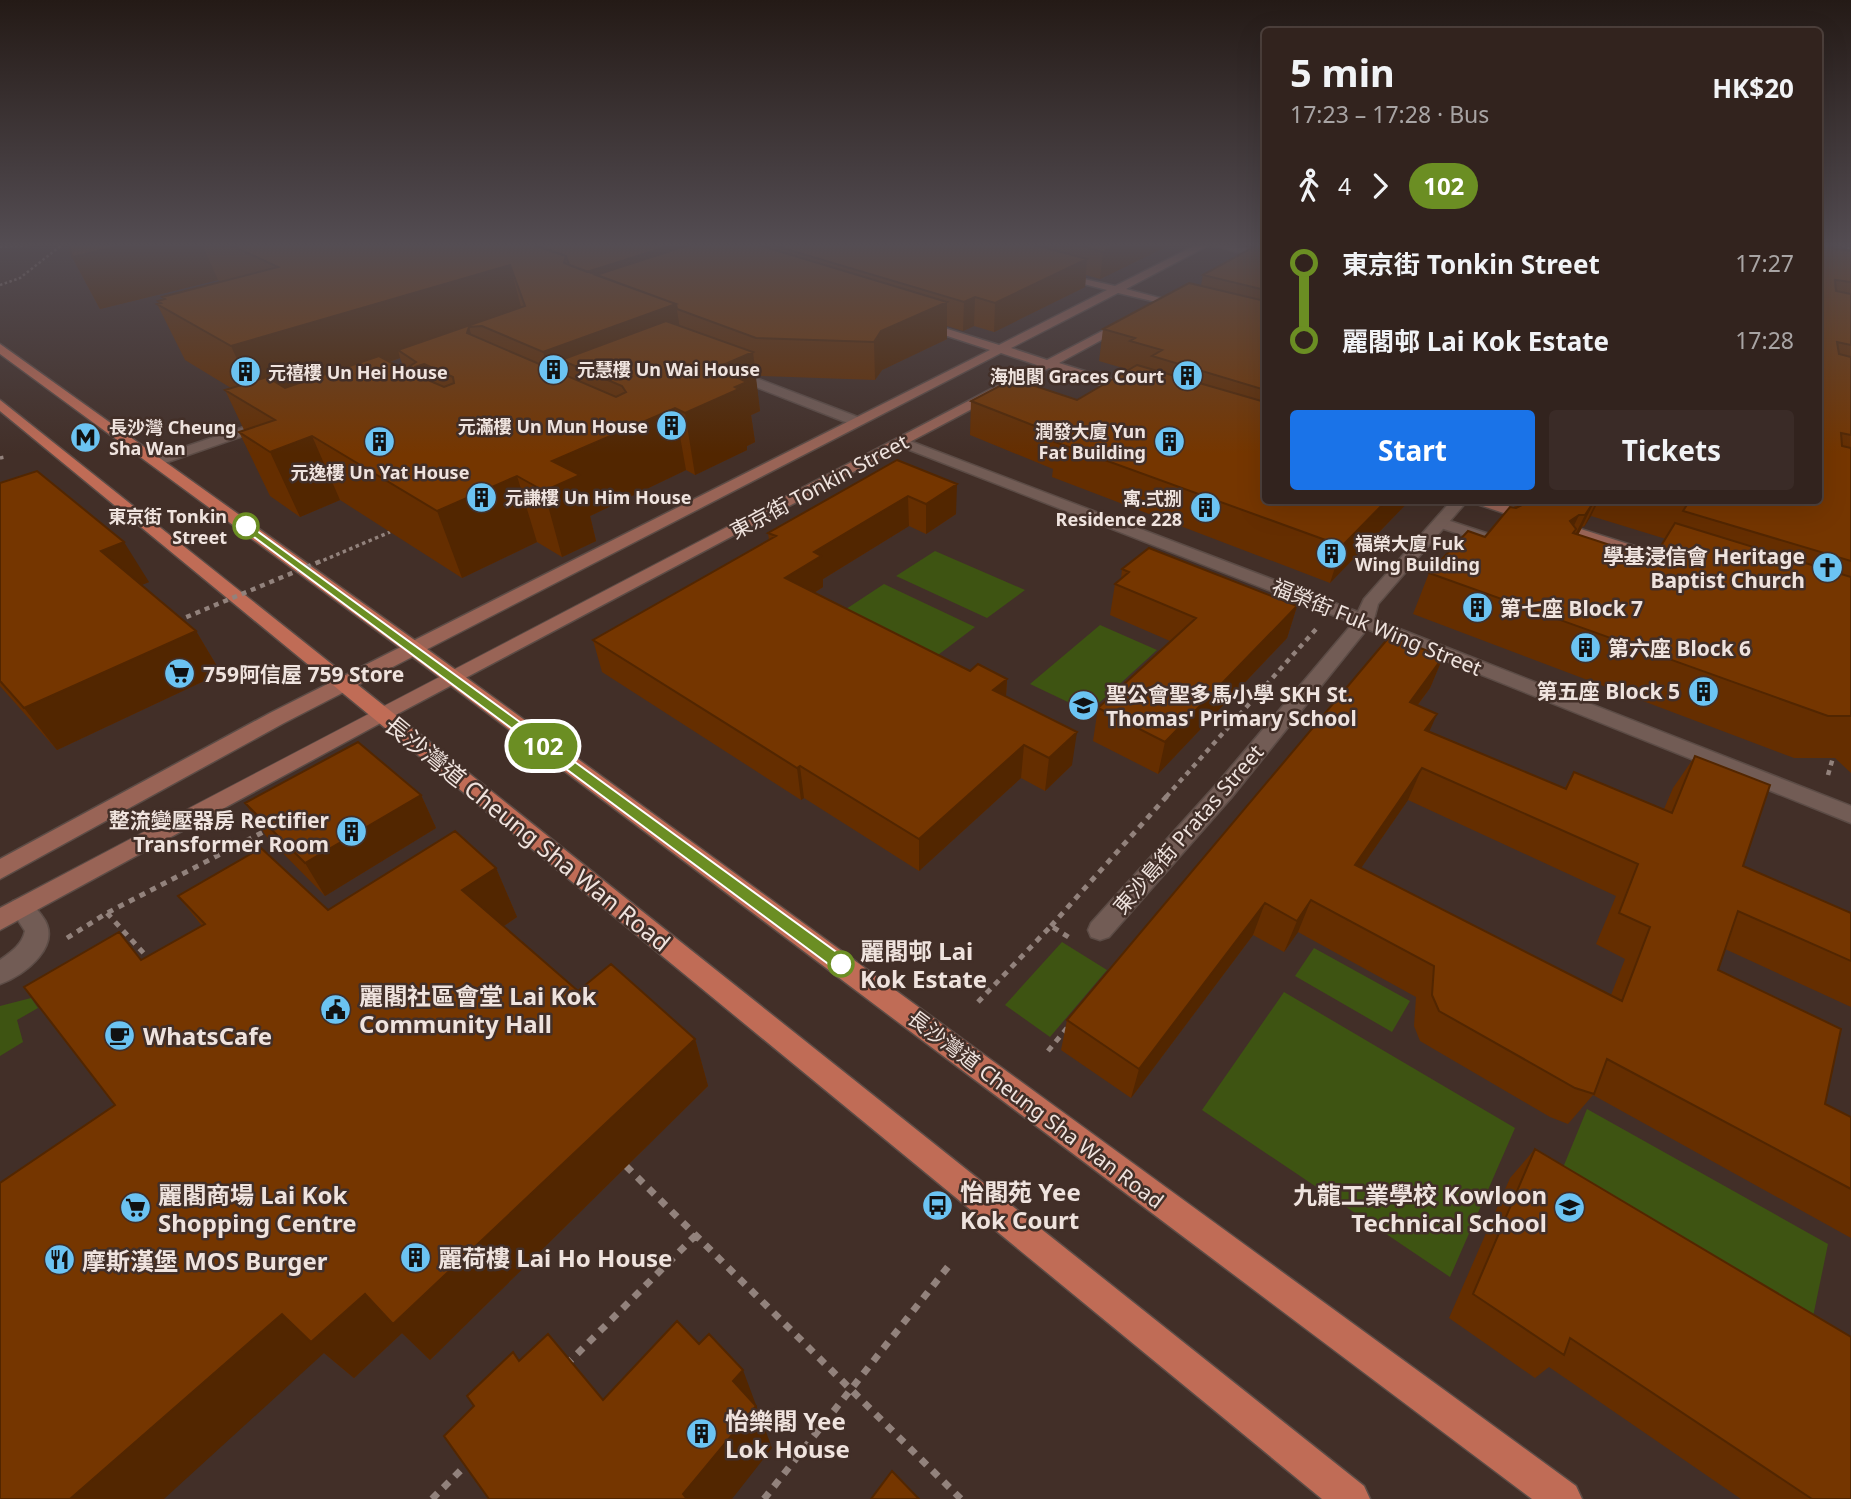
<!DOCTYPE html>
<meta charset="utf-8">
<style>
:root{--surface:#32231e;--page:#3a2b27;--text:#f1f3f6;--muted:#a8a4a4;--line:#4d403c;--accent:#1a73e8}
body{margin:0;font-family:"Noto Sans","Noto Sans TC",sans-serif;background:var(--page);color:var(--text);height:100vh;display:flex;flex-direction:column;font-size:26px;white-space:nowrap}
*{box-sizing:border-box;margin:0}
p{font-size:23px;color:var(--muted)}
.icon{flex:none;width:38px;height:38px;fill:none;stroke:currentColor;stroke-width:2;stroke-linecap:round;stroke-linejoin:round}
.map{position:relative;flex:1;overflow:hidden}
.side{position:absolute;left:1262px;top:28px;width:560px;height:476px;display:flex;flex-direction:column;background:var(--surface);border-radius:7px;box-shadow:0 7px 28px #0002,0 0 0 2px var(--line)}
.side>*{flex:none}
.badge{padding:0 14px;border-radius:23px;font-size:24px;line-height:46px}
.map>.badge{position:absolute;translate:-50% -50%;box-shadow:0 0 0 4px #fff}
.legs{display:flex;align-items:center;gap:10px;height:77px;padding:0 28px;font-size:23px}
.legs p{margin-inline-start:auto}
.overview{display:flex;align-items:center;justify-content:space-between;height:119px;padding:0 28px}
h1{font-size:38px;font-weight:700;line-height:52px}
.action{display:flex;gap:14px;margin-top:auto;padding:14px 28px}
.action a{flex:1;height:80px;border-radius:7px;background:var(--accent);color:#fff;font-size:28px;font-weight:700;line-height:80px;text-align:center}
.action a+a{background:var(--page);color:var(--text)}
ul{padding:0 28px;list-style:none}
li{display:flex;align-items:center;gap:24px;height:77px;font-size:26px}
li i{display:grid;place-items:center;width:10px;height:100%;margin:0 9px;background:currentColor}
li i::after{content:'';width:18px;height:18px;margin:-9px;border:5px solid;border-radius:50%;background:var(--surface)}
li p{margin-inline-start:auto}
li:first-child i{background:linear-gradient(#0000 50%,currentColor 0)}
li:last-child i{background:linear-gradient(currentColor 50%,#0000 0)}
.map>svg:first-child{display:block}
.green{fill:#3e5412}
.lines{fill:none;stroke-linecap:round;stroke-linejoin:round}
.lane-casing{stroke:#5c4c46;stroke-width:3}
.street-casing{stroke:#5c4c46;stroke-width:3}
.secondary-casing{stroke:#5c4c46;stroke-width:3}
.primary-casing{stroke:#5c4c46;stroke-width:3}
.path-far4{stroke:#92827c;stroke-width:2.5;stroke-dasharray:2.5 2.5;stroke-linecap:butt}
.path-far3{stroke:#92827c;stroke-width:3.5;stroke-dasharray:3.5 3.5;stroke-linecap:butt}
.path-far2{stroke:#92827c;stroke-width:4.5;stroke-dasharray:5 5;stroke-linecap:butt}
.path-far1{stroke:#92827c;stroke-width:5;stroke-dasharray:6 6;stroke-linecap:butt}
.path{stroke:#92827c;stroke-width:7;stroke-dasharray:8 8;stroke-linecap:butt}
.lane{fill:#725c55;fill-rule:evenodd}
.street{fill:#725c55;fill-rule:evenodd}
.secondary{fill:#996456;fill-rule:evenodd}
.primary{fill:#c06c56;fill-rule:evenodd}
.path-bridge-far1{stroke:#92827c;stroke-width:3.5;stroke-dasharray:3.5 3.5;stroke-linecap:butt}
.path-bridge{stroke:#92827c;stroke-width:4.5;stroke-dasharray:5 5;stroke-linecap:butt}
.wall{fill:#652e00;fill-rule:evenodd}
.shaded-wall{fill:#522600}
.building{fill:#753600;stroke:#522600;stroke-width:2;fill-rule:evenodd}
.line-1{fill:#6b8e23;stroke:#fff;stroke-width:2}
.stop-1-dot{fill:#fff;stroke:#6b8e23;stroke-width:3.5}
.labels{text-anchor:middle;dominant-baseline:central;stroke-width:5;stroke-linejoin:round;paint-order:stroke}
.far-poi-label{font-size:18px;font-weight:bold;fill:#efe3de;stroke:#422f28;text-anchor:start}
.far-stop-label{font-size:18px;font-weight:bold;fill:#efe3de;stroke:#422f28;text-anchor:end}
.street-label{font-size:21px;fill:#efe3de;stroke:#422f28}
.poi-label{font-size:21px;font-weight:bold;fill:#efe3de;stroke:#422f28;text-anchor:start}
.near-street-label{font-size:24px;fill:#efe3de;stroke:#422f28}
.near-stop-label{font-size:24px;font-weight:bold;fill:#efe3de;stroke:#422f28;text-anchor:start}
.near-poi-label{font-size:24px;font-weight:bold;fill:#efe3de;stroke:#422f28;text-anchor:start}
</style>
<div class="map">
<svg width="1851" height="1499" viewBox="0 0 1851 1499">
<rect width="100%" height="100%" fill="#422f28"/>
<path class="green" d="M935 551 1025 590 987 618 896 576Z
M884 584 975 627 934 658 843 611Z
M1100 625 1157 650 1089 712 1030 684Z
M1062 942 1107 970 1050 1037 1005 1005Z
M1314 948 1410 1001 1392 1032 1295 976Z
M1284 992 1515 1128 1450 1277 1202 1110Z
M31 998 38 1008 17 1020 23 1042 0 1056V1006Z
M1587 1109 1828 1244 1807 1346 1553 1192Z"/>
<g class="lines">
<defs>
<path id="lane" d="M264 420 271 424 269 427 162 464 157 465 150 461 152 458Z
M1441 518 1498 537 1500 540 1492 545 1435 526 1433 523Z
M22 898C32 902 36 908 42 916 64 944 26 975 0 984V960C11 952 22 945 25 931L10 908 13 901Z"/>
<path id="street" d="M1210 244H1228L1265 254V260Z
M730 368 863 419 865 422 858 426 853 425 725 375 724 372Z
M902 438 1358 612 1364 599 1452 500H1468L1378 604 1374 619 1851 806V823L1367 629 1231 798 1109 937 1100 940 1091 937 1088 930 1091 923 1215 786 1353 623 897 445V439Z"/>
<path id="secondary" d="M1198 244H1211L1126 289 1186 305V309L1118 293 1011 348 1047 360 1123 320H1131V324L1059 363 1139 388V394H1129L1049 368 388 719 0 930V908C345 725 692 546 1037 365L1001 353 284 723 0 879V859L270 713 990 350 917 326V322H925L999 345 1107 290 1053 276V272L1115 286Z
M1465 500H1489L1685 562 1687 566 1685 570H1673Z"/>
<path id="primary" d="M0 344 420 644 1576 1486 1582 1499H1532L406 652 0 354Z
M0 400 1364 1486 1370 1499H1322L0 411Z"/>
</defs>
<use href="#lane" class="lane-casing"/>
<use href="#street" class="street-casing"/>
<use href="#secondary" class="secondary-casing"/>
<use href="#primary" class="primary-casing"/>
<path class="path-far4" d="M1838 244 1851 249
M0 247 44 244
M0 285 20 278 63 244"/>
<path class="path-far3" d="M0 458 5 457"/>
<path class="path-far2" d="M1828 775 1834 754
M1166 797 1317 628"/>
<path class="path-far1" d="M107 913 149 959
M1051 926 1168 795
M67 938 107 913 269 829
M978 1002 1051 926 1070 938
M1048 1051 1067 1028"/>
<path class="path" d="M626 1166 961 1499
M566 1365 696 1235
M432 1499 468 1463
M764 1499 951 1263"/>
<use href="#lane" class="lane"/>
<use href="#street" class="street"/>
<use href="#secondary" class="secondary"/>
<use href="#primary" class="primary"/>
<path class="path-bridge-far1" d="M317 563 390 532"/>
<path class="path-bridge" d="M177 621 321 561"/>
</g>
<path class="wall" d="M69 244H1172L1100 279 1086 275 1085 287 994 332 974 326 963 331 947 326V339L882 370 875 380 761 376 755 374 760 411 751 415 755 442 747 446V450L695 475 686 470 590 516 596 541 562 557 537 542 462 578 340 500 300 517 270 496 239 432 244 430 225 390 231 388 185 360 157 304 159 303 158 301 163 299 162 297 222 282 218 280 100 309 72 257ZM400 358 404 368 399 367 390 362Z
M1265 244V500H1410L1330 583 1052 477 1053 469 970 435 971 401 1077 400 1126 371V369L1099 361 1103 329 1201 285 1203 275Z
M1818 244H1836L1834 248 1851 251V773L1835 758H1794L1413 614 1429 573 1485 537 1514 508 1517 500H1818ZM1591 516 1666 539 1653 559 1578 535 1583 526 1584 527Z
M897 460 956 514 926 534 909 526 823 579V587L814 593 970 671 1007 679 1006 696 1072 765 1045 791 1021 778 919 871 804 798 801 800 602 672 593 640 769 540 768 533Z
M0 483 149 582 141 585 196 631 221 673 57 750 0 686Z
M1122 569 1297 606 1287 638 1158 774 1093 741 1098 708 1170 641 1110 615 1115 584 1121 579Z
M1443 657 1430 688 1417 706 1429 731 1564 789 1574 772 1664 809 1673 788 1695 756 1743 866 1851 913V1007L1725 949 1718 970 1825 1104 1851 1117V1238L1593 1095 1568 1124 1550 1117 1420 1041 1414 1026 1416 997 1298 932 1284 952 1253 935 1131 1098 1061 1050 1067 1020ZM1408 800 1616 896 1596 944 1625 959 1611 995 1361 868Z
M421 795 436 828 325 896 266 836 245 803Z
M496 868 517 917 504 926 578 991 695 1039 708 1086 430 1360 402 1333 354 1378 324 1353 115 1105 143 959 202 926 178 896 328 910Z
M1535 1149 1851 1499H1741L1549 1367 1535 1378 1449 1318 1510 1178Z"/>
<path class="shaded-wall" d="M129 244H202L218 280 100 309 72 257Z
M675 244H705L624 290 585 272Z
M1119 244H1172L1100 279 1103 252Z
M1087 259 1085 287 994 332 995 303Z
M510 265 524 318 482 326 469 327 486 385 398 350 400 358 258 405 231 346Z
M975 297 974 326 963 331 964 302Z
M947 302V339L882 370 875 380 874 342 881 331Z
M676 304 685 360H561L572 405 558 411 543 352Z
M753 352 760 411 751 415 755 442 747 446V450L695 475 685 413 716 368Z
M424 364 444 424 416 375 415 367Z
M675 408 686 470 590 516 596 541 562 557 544 491 552 461Z
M312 436 340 500 300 517 270 452Z
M517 476 537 542 462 578 437 511Z
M957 484 956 514 926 534V504Z
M908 496 909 526 823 579V587L788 609 785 578 814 552Z
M1387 500H1410L1330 583 1342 546Z
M1595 500 1576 539 1565 555 1585 515Z
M1597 500H1599L1591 516 1584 527Z
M1579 515 1560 555 1570 521Z
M124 542 149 582 127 591 101 551Z
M1297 606 1287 638 1158 774 1165 742Z
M196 631 221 673 57 750 24 708Z
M1443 657 1430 688 1396 734 1410 702Z
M1007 679 1005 711 993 690Z
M1437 714 1423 746 1425 730Z
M1077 732 1072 765 1045 791 1049 758Z
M1024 745 1021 778 919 871V839Z
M800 766 804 798 801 800 797 768Z
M1422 768 1408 800 1341 897 1355 865Z
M421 795 436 828 325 896 305 863Z
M496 868 517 917 486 938 462 890Z
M1311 900 1298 932 1284 952 1297 921Z
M1265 903 1253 935 1131 1098 1139 1069Z
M695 1039 708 1086 430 1360 402 1333 354 1378 324 1353 164 1499H70L282 1314 365 1294Z
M743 1370 772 1448 732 1499H686L683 1494 733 1381Z"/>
<path class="building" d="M69 244H129L72 257Z
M228 244H533L566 256 564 263 676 304 543 352 482 326 469 327 467 333 616 397 626 392 622 386 561 360 666 321 753 352 716 368 747 382 735 387 739 389 685 413 675 408 552 461 580 475 544 491 517 476 437 511 312 436 270 452 239 432 275 420 225 390 267 377 285 388 379 356 399 367 407 368 416 362 398 350 525 306 510 265 231 346 157 304 161 303 158 301 165 299 162 297 278 267ZM424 364 453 377 454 383 444 387 416 375 415 367Z
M675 244 587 272 569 265 566 256 533 245Z
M692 244H755L947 302 881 331 874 342 756 338 677 309 676 304 596 275Z
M769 244H1031L1087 259 995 303 975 297 964 302Z
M1074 244H1119L1103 252Z
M1259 244H1265V290L1203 275Z
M1818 244H1834L1831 248 1851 251V282L1835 280 1836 291 1851 294V345L1837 342 1839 354 1851 357V435L1841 433 1842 446 1851 448V561L1683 511 1690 500H1818Z
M1189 283 1265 301V390L1152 356 1162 350 1130 341 1135 338 1103 329Z
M1137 365 1265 402V500H1387L1342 546 1055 442 1063 437 971 401 1009 381 1016 383 1020 381 1077 400Z
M897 460 957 484 926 504 908 496 814 552 821 556 785 578 970 671 978 664 1007 679 993 690 1077 732 1049 758 1024 745 919 839 800 766 797 768 593 640 776 536 768 533Z
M37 471 124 542 101 551 196 631 24 708 0 681V483Z
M1525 500H1595L1585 515H1579L1570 521 1576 529 1573 533 1653 559 1675 523 1851 577V716H1828L1429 573 1468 531 1485 537 1510 507 1516 508 1524 504Z
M1149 548 1297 606 1165 742 1098 708 1196 618 1115 584 1129 572 1122 569Z
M1390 636 1443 657 1410 702 1437 714 1425 730 1566 789 1574 772 1672 813 1695 756 1770 785 1743 866 1851 913V961L1738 911 1718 970 1841 1029 1825 1104 1851 1117V1189L1607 1059 1594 1094 1575 1088 1439 1011 1432 995 1434 966 1311 900 1297 921 1265 903 1139 1069 1067 1020ZM1422 768 1638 864 1619 913 1650 927 1622 1001 1355 865Z
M358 742 421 795 305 863 245 803Z
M455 831 496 868 462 890 578 991 611 964 695 1039 393 1324 365 1294 311 1342 282 1314 70 1499H0V1183L115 1105 24 987 119 932 141 960 205 924 178 896 261 848 328 910Z
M1535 1149 1851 1337V1499H1812L1570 1338 1564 1355 1473 1294Z
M677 1321 699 1344 709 1334 743 1370 733 1381 756 1406 683 1494 687 1499H489L444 1436 474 1406 467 1396 513 1352 519 1361 548 1334 603 1400Z
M892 1471 919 1499H871Z"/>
<linearGradient id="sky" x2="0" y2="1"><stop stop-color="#241a16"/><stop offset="0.54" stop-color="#544d53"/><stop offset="1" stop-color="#544d53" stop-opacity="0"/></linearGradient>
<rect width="1851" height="454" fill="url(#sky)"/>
<path class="line-1" d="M246 523 846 959 849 964 846 969H835L242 528V524Z"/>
<defs>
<symbol id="building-disc" viewBox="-11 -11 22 22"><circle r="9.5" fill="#6bc3f2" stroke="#422f28"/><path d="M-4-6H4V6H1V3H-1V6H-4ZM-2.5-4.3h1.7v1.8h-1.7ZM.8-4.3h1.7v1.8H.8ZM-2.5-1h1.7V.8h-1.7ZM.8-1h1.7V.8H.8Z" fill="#111"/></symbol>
<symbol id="metro-disc" viewBox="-11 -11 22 22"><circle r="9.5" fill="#6bc3f2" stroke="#422f28"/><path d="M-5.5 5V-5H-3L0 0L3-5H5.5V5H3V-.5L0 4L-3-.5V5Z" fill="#111"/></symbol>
<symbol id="church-disc" viewBox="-11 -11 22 22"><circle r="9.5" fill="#6bc3f2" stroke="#422f28"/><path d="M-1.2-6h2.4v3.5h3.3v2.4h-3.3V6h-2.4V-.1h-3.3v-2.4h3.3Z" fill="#111"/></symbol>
<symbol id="supermarket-disc" viewBox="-11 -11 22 22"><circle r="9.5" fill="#6bc3f2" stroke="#422f28"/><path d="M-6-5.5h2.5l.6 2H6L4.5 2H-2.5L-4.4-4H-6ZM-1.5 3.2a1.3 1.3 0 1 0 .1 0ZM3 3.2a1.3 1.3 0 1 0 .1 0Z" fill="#111"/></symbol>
<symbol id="school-disc" viewBox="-11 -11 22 22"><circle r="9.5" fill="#6bc3f2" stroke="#422f28"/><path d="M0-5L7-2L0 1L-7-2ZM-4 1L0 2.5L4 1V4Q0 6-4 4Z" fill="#111"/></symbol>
<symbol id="civic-disc" viewBox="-11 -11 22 22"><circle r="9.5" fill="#6bc3f2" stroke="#422f28"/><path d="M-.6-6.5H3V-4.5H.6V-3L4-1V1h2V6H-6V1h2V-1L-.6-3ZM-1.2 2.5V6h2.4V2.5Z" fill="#111"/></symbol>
<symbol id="cafe-disc" viewBox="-11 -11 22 22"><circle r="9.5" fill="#6bc3f2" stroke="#422f28"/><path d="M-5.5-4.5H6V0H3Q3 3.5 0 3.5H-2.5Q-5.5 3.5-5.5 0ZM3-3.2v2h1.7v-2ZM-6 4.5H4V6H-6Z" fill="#111"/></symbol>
<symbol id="bus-disc" viewBox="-11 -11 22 22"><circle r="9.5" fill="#6bc3f2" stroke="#422f28"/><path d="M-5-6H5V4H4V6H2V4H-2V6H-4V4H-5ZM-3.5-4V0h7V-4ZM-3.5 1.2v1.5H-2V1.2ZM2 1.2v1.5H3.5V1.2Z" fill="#111"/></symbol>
<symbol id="restaurant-disc" viewBox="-11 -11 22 22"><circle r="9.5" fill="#6bc3f2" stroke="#422f28"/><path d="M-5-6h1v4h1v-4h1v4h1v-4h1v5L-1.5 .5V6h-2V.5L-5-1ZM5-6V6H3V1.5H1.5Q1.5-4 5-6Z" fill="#111"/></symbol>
</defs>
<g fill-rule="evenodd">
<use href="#building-disc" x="536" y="352" width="35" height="35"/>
<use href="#building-disc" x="228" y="354" width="35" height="35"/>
<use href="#building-disc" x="1170" y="358" width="35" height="35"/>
<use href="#building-disc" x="654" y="408" width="35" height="35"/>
<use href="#metro-disc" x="68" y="420" width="35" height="35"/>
<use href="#building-disc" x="362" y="424" width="35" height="35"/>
<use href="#building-disc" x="1152" y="424" width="35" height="35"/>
<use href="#building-disc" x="464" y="480" width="35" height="35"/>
<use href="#building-disc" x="1188" y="490" width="35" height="35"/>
<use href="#building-disc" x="1314" y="536" width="35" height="35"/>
<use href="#church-disc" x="1810" y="550" width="35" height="35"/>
<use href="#building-disc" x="1460" y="590" width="35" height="35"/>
<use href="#building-disc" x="1568" y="630" width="35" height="35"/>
<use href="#supermarket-disc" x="162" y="656" width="35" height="35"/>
<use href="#building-disc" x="1686" y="674" width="35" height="35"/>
<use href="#school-disc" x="1066" y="688" width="35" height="35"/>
<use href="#building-disc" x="334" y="814" width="35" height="35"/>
<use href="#civic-disc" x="318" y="992" width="35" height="35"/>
<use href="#cafe-disc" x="102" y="1018" width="35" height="35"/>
<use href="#bus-disc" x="920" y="1188" width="35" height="35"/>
<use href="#supermarket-disc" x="118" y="1190" width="35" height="35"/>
<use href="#school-disc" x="1552" y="1190" width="35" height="35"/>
<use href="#building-disc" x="398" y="1240" width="35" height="35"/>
<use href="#restaurant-disc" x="42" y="1242" width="35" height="35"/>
<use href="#building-disc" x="684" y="1416" width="35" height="35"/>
</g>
<g class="stop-1-dot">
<circle cx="246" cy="526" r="12"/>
<circle cx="841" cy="964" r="12"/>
</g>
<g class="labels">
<g class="far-poi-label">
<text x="577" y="369">元慧樓 Un Wai House</text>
<text x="268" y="372">元禧樓 Un Hei House</text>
<text x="1164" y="376" text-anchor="end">海旭閣 Graces Court</text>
<text x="648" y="426" text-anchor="end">元滿樓 Un Mun House</text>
<text x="109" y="427">長沙灣 Cheung<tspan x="109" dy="21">Sha Wan</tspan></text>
<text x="1146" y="431" text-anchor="end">潤發大廈 Yun<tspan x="1146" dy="21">Fat Building</tspan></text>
<text x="380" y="472" text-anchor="middle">元逸樓 Un Yat House</text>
<text x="505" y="497">元謙樓 Un Him House</text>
<text x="1182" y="498" text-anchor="end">寓.弍捌<tspan x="1182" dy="21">Residence 228</tspan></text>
<text x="1355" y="543">福榮大廈 Fuk<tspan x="1355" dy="21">Wing Building</tspan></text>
</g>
<g class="far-stop-label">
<text x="227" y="516">東京街 Tonkin<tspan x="227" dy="21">Street</tspan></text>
</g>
<g class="street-label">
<text transform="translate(819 486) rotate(-28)">東京街 Tonkin Street</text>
<text transform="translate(1377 627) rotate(22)">福榮街 Fuk Wing Street</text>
<text transform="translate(1188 829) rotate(-49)">東沙島街 Pratas Street</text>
<text transform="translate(1036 1109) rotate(37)">長沙灣道 Cheung Sha Wan Road</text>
</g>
<g class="poi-label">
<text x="1805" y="556" text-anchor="end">學基浸信會 Heritage<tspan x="1805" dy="24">Baptist Church</tspan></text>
<text x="1500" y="608">第七座 Block 7</text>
<text x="1608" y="648">第六座 Block 6</text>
<text x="203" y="674">759阿信屋 759 Store</text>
<text x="1680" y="691" text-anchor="end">第五座 Block 5</text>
<text x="1106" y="694">聖公會聖多馬小學 SKH St.<tspan x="1106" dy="24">Thomas' Primary School</tspan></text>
<text x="329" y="820" text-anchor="end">整流變壓器房 Rectifier<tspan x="329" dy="24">Transformer Room</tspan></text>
</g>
<g class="near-street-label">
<text transform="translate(528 833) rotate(39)">長沙灣道 Cheung Sha Wan Road</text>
</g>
<g class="near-stop-label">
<text x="860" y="950">麗閣邨 Lai<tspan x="860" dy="28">Kok Estate</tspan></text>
</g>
<g class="near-poi-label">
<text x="359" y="995">麗閣社區會堂 Lai Kok<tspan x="359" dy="28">Community Hall</tspan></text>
<text x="143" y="1035">WhatsCafe</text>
<text x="960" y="1191">怡閣苑 Yee<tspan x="960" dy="28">Kok Court</tspan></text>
<text x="158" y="1194">麗閣商場 Lai Kok<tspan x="158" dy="28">Shopping Centre</tspan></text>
<text x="1547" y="1194" text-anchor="end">九龍工業學校 Kowloon<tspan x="1547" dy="28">Technical School</tspan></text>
<text x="438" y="1257">麗荷樓 Lai Ho House</text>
<text x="82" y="1260">摩斯漢堡 MOS Burger</text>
<text x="725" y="1420">怡樂閣 Yee<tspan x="725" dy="28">Lok House</tspan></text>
</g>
</g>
</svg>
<b class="badge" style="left:543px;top:746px;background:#6b8e23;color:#fff">102</b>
<section class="side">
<div class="overview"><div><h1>5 min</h1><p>17:23 – 17:28 · Bus</p></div><b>HK$20</b></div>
<div class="legs"><svg class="icon" aria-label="walk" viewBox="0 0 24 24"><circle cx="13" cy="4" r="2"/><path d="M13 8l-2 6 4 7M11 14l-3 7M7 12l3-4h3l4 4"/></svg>4<svg class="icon" aria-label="forward" viewBox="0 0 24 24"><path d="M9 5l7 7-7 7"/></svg><b class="badge" style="background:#6b8e23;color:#fff">102</b></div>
<ul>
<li><i style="color:#6b8e23"></i><b>東京街 Tonkin Street</b><p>17:27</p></li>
<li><i style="color:#6b8e23"></i><b>麗閣邨 Lai Kok Estate</b><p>17:28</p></li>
</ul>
<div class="action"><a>Start</a><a>Tickets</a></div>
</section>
</div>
